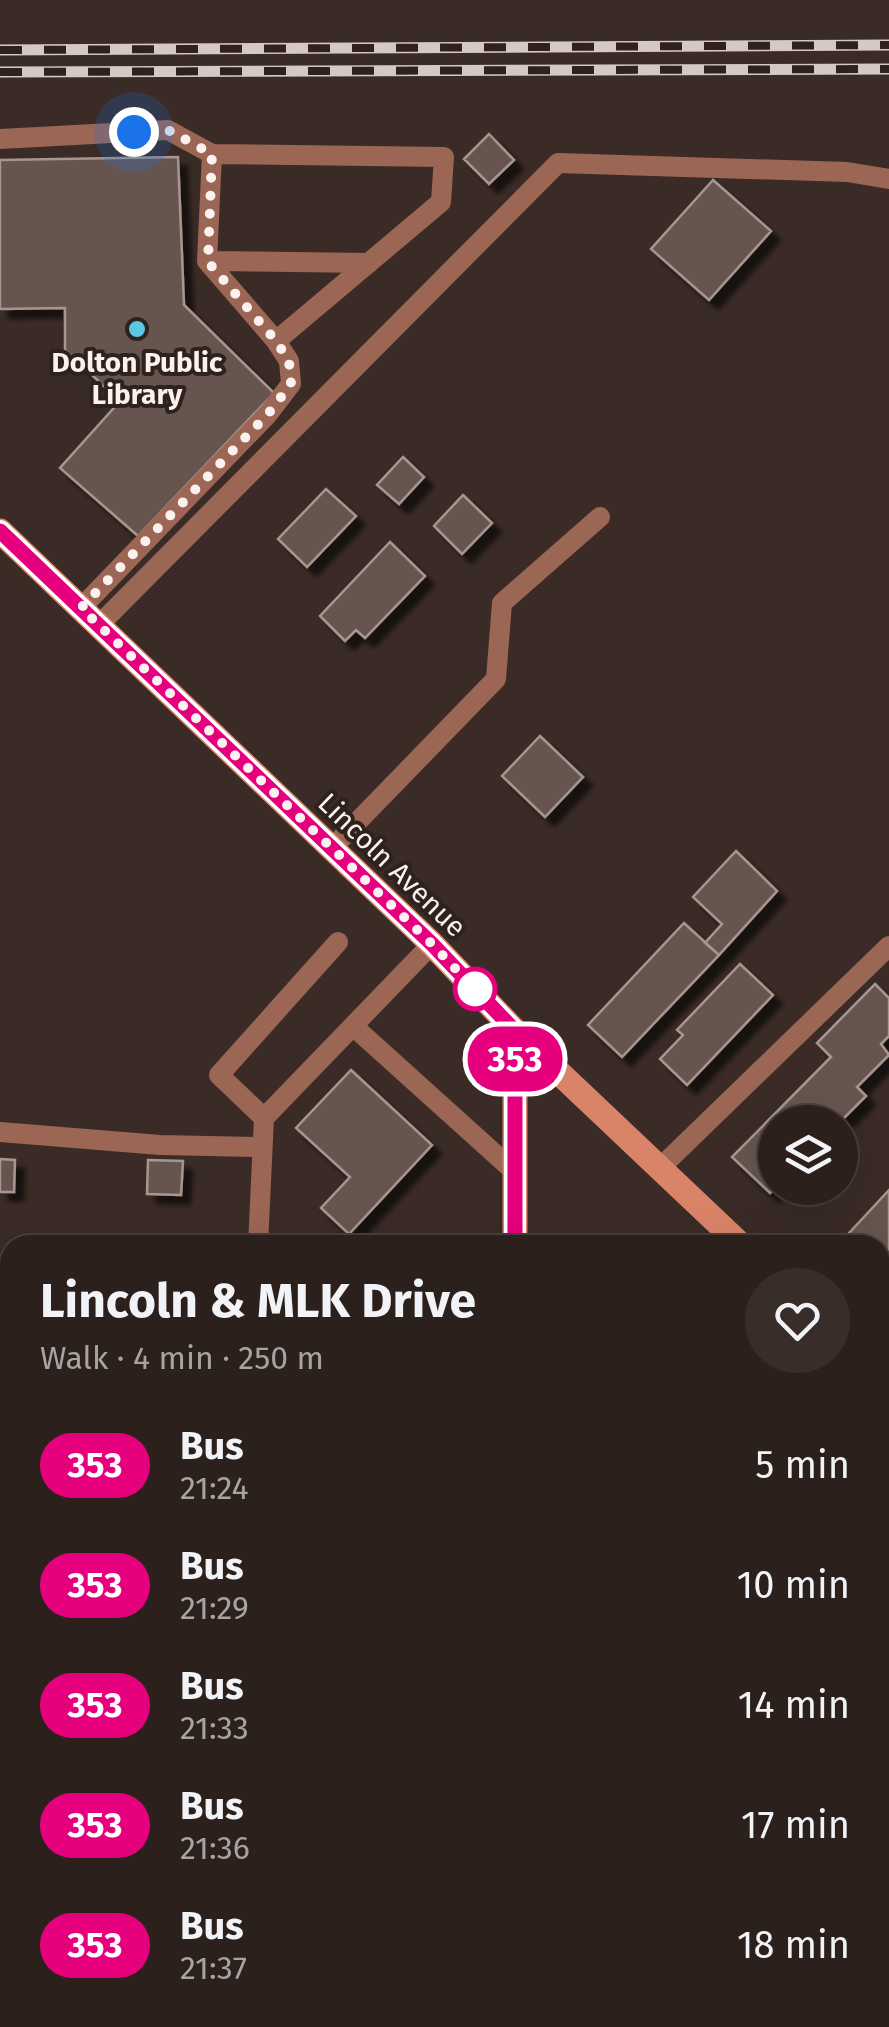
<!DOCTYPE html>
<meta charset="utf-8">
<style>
:root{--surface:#2c201c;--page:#382d29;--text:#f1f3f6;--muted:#a6a3a3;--line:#483e3b}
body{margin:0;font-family:"Fira Sans",sans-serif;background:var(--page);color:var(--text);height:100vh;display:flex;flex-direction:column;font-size:38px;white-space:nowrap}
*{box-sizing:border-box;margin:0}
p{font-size:32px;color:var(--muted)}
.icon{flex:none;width:55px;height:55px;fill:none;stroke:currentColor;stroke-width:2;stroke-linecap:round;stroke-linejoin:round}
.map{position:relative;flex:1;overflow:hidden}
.drawer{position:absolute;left:0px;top:1235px;width:890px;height:792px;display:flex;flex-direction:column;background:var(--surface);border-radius:30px 30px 0 0;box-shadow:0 10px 40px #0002,0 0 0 2px var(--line)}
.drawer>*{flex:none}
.badge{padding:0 20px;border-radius:32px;font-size:35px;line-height:65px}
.fabs{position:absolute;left:758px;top:1105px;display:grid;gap:20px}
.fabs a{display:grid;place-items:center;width:100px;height:100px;border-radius:50%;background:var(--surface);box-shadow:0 10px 40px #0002,0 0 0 2px var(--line);font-size:50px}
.you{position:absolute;width:50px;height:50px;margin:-25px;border:8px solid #fff;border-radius:50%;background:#1a73e8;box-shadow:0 0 0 15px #1a73e833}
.map>.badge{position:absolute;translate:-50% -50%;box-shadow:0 0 0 5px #fff}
.round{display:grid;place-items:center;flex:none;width:105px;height:105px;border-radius:52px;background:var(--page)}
.summary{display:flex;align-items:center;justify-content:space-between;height:170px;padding:0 40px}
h1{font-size:48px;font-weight:700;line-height:75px}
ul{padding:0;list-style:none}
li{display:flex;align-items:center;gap:30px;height:120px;padding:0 40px}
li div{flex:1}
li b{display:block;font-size:38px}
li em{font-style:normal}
li .badge{min-width:110px;font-weight:700;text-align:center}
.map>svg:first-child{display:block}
.building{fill:#665550;stroke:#a7958f;stroke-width:2.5;filter:url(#shadow)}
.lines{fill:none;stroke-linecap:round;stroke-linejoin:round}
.lane{stroke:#9c6655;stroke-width:20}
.street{stroke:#9c6655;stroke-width:25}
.secondary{stroke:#d98469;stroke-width:25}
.rail-casing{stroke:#d4c9c6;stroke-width:11}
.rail{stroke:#2f211c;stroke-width:8;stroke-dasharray:22;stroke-linecap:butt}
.line-casing{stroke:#fff;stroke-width:22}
.line{stroke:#e6007e;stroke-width:15}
.walk{stroke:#fbf1ee;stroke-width:10;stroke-dasharray:0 18}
.poi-dot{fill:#5ac8e5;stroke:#2f211c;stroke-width:4}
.stop-dot{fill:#fff;stroke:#e6007e;stroke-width:5}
.labels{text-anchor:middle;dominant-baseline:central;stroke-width:8;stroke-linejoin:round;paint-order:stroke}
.poi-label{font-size:28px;font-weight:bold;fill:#fbf1ee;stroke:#2f211c}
.street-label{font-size:28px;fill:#fbf1ee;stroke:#2f211c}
</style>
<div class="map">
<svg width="889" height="2027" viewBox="0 0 889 2027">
<defs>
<filter id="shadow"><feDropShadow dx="9" dy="9" stdDeviation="2.5" flood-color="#0009"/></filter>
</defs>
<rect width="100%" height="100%" fill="#3a2b26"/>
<path class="building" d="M489 134 514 160 489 184 464 159Z
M178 157 184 305 274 393 138 536 60 468 120 401 65 350V308L0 309V160Z
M713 180 771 231 709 300 651 249Z
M403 457 424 477 399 504 377 485Z
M326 489 356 516 307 567 278 539Z
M463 495 492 523 462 554 434 526Z
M390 542 425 576 365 638 356 630 345 641 320 616Z
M540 736 583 777 545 817 502 776Z
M736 851 777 891 719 955 705 943 722 924 693 897Z
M684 923 719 955 622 1057 588 1025Z
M740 964 773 995 687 1085 660 1059 683 1035 677 1030Z
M875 984 889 998V1036L881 1044 889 1055 857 1087 866 1096 840 1122H775V1188L770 1193 732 1157 831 1057 817 1043Z
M351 1070 432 1145 349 1234 321 1208 350 1177 296 1128Z
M0 1159 15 1160 14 1192H0Z
M148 1160 183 1161 181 1195 147 1194Z
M889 1190V1255L880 1264V1245H838Z
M882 1884H889V1971H880Z"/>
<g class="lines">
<path class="lane" d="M0 139 168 130 212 154 444 157 441 202 276 341 289 361 291 384 268 414 81 608
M212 154 207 261 276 341
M207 261 369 263
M99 625 558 163 847 172 889 179
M332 848 496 679 502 603 600 517
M338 942 219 1075 264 1118 432 944
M353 1026 515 1172
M0 1132 160 1145 261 1147
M661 1167 889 946
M258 1245 264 1118
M7 1373 10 1604
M880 1524 889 1520
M0 1708H10
M834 2018V2027
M59 2027V2018"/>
<path class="street" d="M0 1373H10"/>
<path class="secondary" d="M0 531 432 944 515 1031 741 1245
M515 1031V1245
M880 1381 889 1389
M516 2018V2027"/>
<defs>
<path id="rail" d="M0 50 889 45
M0 72 889 69"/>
</defs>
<use href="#rail" class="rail-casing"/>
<use href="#rail" class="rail"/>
</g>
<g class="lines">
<defs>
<path id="line" d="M0 531 432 944 515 1031V1245"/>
</defs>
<use href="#line" class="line-casing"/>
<use href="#line" class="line"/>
<path class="walk" d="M134 132 168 130 212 154 208 262 276 341 289 361 291 384 268 414 81 608 432 944 487 1002 475 989"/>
</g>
<circle class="poi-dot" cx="137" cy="329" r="10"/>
<circle class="stop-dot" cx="475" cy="989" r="20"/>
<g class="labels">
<g class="poi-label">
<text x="137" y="362">Dolton Public<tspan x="137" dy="32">Library</tspan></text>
</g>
<g class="street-label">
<text transform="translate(392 865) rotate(44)">Lincoln Avenue</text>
</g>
</g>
</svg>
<div class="fabs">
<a><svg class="icon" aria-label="layers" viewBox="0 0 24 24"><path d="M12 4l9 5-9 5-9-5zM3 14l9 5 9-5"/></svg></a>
</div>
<div class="you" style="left:134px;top:132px"></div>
<b class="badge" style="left:515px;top:1059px;background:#e6007e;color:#fff">353</b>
<section class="drawer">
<div class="summary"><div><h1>Lincoln &amp; MLK Drive</h1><p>Walk · 4 min · 250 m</p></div><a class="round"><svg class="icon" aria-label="heart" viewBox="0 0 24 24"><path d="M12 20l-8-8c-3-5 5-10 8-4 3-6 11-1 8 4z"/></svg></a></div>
<ul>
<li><span class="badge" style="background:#e6007e;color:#fff">353</span><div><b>Bus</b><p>21:24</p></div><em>5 min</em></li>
<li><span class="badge" style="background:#e6007e;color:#fff">353</span><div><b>Bus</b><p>21:29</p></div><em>10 min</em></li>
<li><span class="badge" style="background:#e6007e;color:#fff">353</span><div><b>Bus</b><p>21:33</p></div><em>14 min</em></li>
<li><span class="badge" style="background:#e6007e;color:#fff">353</span><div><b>Bus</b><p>21:36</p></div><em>17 min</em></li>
<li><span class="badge" style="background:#e6007e;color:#fff">353</span><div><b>Bus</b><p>21:37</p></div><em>18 min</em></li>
</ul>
</section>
</div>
